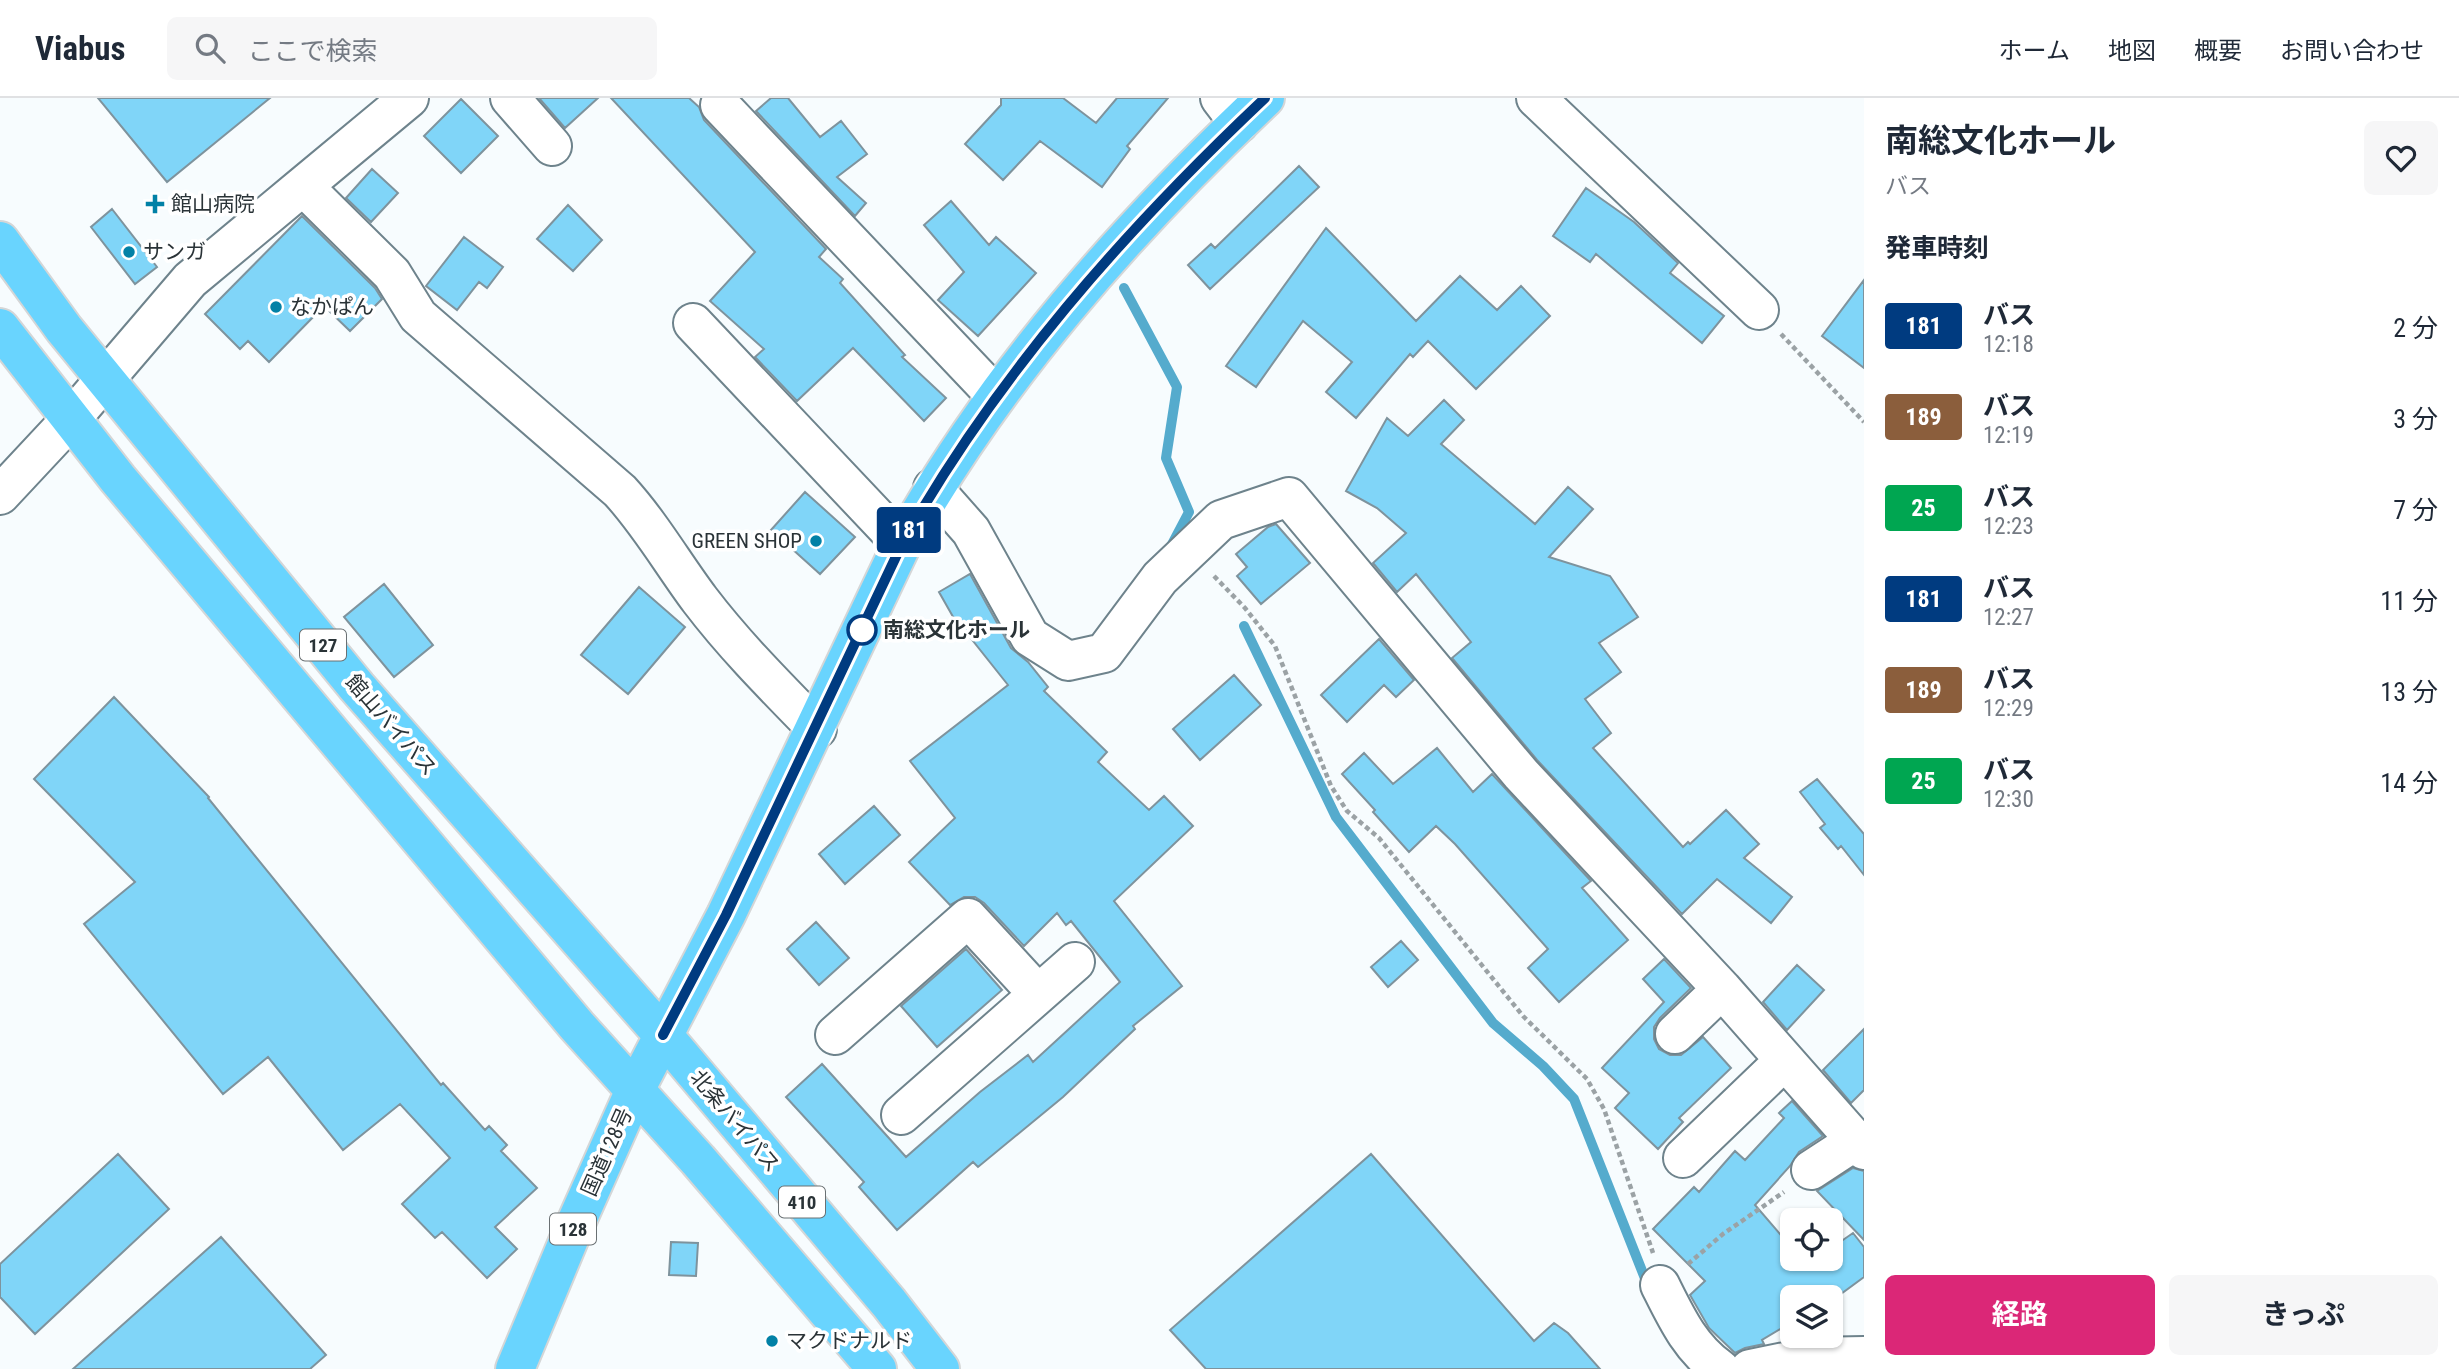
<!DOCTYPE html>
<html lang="ja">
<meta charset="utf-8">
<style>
:root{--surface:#fff;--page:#f6f6f7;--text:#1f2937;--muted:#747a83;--line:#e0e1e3;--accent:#db2777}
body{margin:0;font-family:"Roboto Condensed","Noto Sans JP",sans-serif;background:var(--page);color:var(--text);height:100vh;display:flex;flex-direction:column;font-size:26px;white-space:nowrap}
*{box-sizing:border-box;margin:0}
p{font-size:23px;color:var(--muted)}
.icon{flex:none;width:38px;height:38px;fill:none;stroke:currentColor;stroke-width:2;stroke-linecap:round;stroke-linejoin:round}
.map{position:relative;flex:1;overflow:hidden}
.side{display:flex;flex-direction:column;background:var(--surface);width:595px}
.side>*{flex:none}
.badge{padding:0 14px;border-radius:5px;font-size:24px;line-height:46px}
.tools{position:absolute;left:1780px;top:1110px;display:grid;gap:14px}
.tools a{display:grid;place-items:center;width:63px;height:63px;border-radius:10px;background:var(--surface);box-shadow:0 2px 5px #0004;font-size:35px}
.map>.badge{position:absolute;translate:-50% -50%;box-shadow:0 0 0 4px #fff}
h2{padding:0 21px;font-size:26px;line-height:63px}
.round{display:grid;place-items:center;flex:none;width:74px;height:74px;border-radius:10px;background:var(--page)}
.head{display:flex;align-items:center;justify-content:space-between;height:119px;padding:0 21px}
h1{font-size:33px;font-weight:700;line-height:52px}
.action{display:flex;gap:14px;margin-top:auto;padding:14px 21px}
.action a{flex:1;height:80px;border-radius:10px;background:var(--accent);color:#fff;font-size:28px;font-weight:700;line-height:80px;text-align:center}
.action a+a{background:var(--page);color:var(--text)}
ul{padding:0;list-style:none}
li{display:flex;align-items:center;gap:21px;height:91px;padding:0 21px}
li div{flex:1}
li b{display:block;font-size:26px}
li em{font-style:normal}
li .badge{min-width:77px;font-weight:700;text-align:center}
header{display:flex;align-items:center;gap:42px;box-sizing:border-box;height:98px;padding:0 35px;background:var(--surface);border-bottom:2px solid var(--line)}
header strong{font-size:33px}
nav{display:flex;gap:38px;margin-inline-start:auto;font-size:24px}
.search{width:490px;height:63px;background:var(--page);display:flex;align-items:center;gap:18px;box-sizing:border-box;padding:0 24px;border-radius:10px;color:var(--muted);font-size:26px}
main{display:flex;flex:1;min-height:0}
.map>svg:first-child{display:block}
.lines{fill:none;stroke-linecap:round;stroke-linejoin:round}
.stream{stroke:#55abcd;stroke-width:10}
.building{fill:#80d5f8;stroke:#7e939d;stroke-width:2}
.minor-casing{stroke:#6e838c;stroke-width:42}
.highway-casing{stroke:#d4d6d7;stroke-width:42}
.path{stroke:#9ba2a5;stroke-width:4.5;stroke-dasharray:5 3.5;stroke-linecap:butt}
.minor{stroke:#fff;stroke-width:38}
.highway{stroke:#69d4fe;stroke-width:38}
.line-casing{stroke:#fff;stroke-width:16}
.line{stroke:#003b80;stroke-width:10}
.poi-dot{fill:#0281a6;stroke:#fff;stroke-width:2.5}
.stop-dot{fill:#fff;stroke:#003b80;stroke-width:3.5}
.labels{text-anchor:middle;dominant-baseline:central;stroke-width:7;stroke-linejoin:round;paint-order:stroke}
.shield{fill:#fff;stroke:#6a7073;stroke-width:2}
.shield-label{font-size:19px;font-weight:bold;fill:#2a3337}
.poi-label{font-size:21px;fill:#2a3337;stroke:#fff;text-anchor:start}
.stop-label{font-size:21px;font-weight:bold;fill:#2a3337;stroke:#fff;text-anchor:start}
.street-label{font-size:21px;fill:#2a3337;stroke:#fff}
</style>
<header>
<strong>Viabus</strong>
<div class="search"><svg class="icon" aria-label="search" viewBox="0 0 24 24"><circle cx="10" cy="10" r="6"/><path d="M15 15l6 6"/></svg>ここで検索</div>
<nav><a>ホーム</a><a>地図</a><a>概要</a><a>お問い合わせ</a></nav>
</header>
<main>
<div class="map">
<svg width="1864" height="1271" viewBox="0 0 1864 1271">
<rect width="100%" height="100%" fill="#f7fcfe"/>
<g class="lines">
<path class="stream" d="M1124 190 1177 289 1166 360 1189 414 1170 450
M1244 528 1336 719 1493 925 1543 968 1574 1001 1648 1188"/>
</g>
<path class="building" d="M98 0H270L167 84Z
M539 0H598L565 30Z
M611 0H689L699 9 704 22 826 151 819 159 843 181 840 185 905 257 902 259 946 300 924 323 853 250 797 303 755 259 764 251 710 203 755 154Z
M771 0H788L820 39 841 23 867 56 837 79 866 105 855 118 756 13Z
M1001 0H1063L1096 25 1117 0H1168L1127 48 1130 51 1102 89 1040 43 1003 82 965 46 1001 7Z
M461 1 498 38 461 75 424 38Z
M1299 68 1319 89 1210 191 1188 167 1211 146 1215 150Z
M372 71 398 95 371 124 346 100Z
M1586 90 1634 124 1678 165 1670 175 1724 218 1702 245 1596 156 1590 164 1553 138Z
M951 103 989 147 996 139 1036 175 978 238 938 202 964 174 924 127Z
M568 107 602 142 573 173 537 141Z
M112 111 157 169 135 186 91 129Z
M302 118 375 190 382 201 350 233 324 208 269 264 248 243 240 251 205 216Z
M1326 130 1416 223 1460 178 1497 212 1521 188 1550 218 1476 291 1428 243 1413 259 1410 256 1356 320 1326 294 1352 264 1303 223 1256 289 1226 268Z
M464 139 503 169 487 190 479 184 457 212 426 188Z
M1864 182V270L1822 238Z
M1444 302 1464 322 1441 346 1535 426 1568 389 1593 411 1549 459 1610 478 1638 519 1599 545 1621 574 1585 601 1611 635 1593 650 1683 749 1688 744 1690 746 1726 712 1759 746 1744 760 1792 799 1771 825 1717 781 1682 816 1537 662 1452 560 1471 544 1416 476 1397 494 1373 465 1406 435 1377 410 1346 393 1387 320 1408 338Z
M805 394 855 439 820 476 771 432Z
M1276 426 1310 465 1261 506 1237 478 1247 469 1236 456 1268 429Z
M970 476 1011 550 1028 564 1048 589 1044 593 1107 654 1098 664 1149 712 1164 698 1193 728 1114 803 1182 888 1133 928 1135 931 1063 999 978 1069 973 1064 897 1132 859 1089 864 1084 786 999 822 966 906 1059 980 994 1028 957 1033 964 1120 884 1071 823 1066 827 1057 815 1024 848 984 805 975 799H964L950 807 909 764 955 720 910 663 1008 587 969 538 965 540 939 494Z
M384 486 433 547 394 579 344 519Z
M639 489 685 529 628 596 581 557Z
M1379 541 1414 582 1396 599 1384 587 1347 624 1321 597Z
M1234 577 1261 607 1200 662 1173 631Z
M114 599 209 699 208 700 441 987 443 985 485 1032 489 1028 507 1047 501 1053 537 1090 495 1129 517 1151 487 1180 442 1134 435 1140 402 1106 450 1060 400 1006 343 1052 268 959 223 996 84 826 135 784 34 681Z
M1437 650 1473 694 1492 676 1591 783 1582 790 1628 842 1559 904 1528 870 1548 851 1455 746 1436 728 1409 754 1373 714 1375 712 1342 676 1364 655 1393 686Z
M1817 681 1864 736V777L1841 748 1838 751 1820 730 1825 726 1800 694Z
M874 708 900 737 845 786 819 756Z
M816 824 849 860 819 887 787 851Z
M1401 843 1418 862 1388 889 1371 869Z
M966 851 1002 892 937 949 901 908Z
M1664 861 1691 890 1660 920 1654 929V941L1659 951 1670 957H1681L1703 939 1731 970 1679 1020 1683 1024 1658 1051 1615 1010 1629 995 1602 970 1664 904 1643 881Z
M1797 867 1824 892 1787 932 1763 904Z
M1864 931V992L1851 1005 1823 972Z
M1792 1003 1823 1038 1799 1054 1790 1068 1755 1107 1792 1150V1160H1800L1807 1168 1818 1160H1830V1151L1853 1135 1864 1149V1179L1830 1204V1199H1792V1224L1762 1242 1764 1246 1745 1250 1735 1255 1709 1230 1690 1197 1705 1183 1653 1131 1694 1089 1699 1094 1735 1053 1745 1062 1784 1020 1779 1015Z
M118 1056 169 1111 35 1236 0 1199V1166Z
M1371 1056 1534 1243 1554 1225 1568 1235 1600 1271H1206L1170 1232Z
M1853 1070 1864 1073V1142L1817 1093Z
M221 1139 326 1257 310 1271H73Z
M671 1144 698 1145 696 1178 669 1177Z"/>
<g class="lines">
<defs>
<path id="minor" d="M409 0 303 88 392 176 418 218 620 393C651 427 673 466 700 502 735 548 776 589 817 631
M510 0 552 48
M1220 0 1239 25
M1536 0 1759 212
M720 7 996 298
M693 225 902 446
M933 390 971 433 1030 539 1068 563 1104 555 1160 480 1221 422 1289 399 1521 676 1722 891 1864 1052
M0 397 71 321 190 182 303 88
M1675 936 1722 891
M835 937 968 820 1038 896
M901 1017 1075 864
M1683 1060 1784 963
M1811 1072 1857 1042
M1660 1187C1676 1219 1690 1250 1720 1271
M1750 1271 1809 1259 1864 1258"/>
<path id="highway" d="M0 143 64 231 357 589 663 937 889 1205 940 1271
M0 230 118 381 577 928 698 1062 877 1271
M515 1271 575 1127 635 992 726 817 902 446C996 278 1125 132 1265 0"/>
</defs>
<use href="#minor" class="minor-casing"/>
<use href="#highway" class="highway-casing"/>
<path class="path" d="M1781 236 1864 324
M1214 478 1245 510 1275 548 1331 688 1347 713 1379 740 1523 918 1587 981 1604 1011 1653 1155
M1688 1166 1723 1136 1784 1094"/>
<use href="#minor" class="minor"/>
<use href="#highway" class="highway"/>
</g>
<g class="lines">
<defs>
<path id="line" d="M663 937 726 817 902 446C996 278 1125 132 1265 0"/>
</defs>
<use href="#line" class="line-casing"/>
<use href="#line" class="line"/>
</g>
<g class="poi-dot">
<path d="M151.5 95.5h7v7h7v7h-7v7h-7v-7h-7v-7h7z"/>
<circle cx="129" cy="154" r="7"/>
<circle cx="276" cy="209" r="7"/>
<circle cx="816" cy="443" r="7"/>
<circle cx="772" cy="1243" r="7"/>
</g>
<circle class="stop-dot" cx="862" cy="532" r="14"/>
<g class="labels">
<g class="shield">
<rect x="300" y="531.5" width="46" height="31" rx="5"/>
<rect x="779" y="1088.5" width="46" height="31" rx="5"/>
<rect x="550" y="1115.5" width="46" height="31" rx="5"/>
</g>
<g class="shield-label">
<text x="323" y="547">127</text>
<text x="802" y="1104">410</text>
<text x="573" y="1131">128</text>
</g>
<g class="poi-label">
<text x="171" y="106">館山病院</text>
<text x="143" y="154">サンガ</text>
<text x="290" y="209">なかぱん</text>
<text x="802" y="443" text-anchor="end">GREEN SHOP</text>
<text x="786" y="1243">マクドナルド</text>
</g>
<g class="stop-label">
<text x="883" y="532">南総文化ホール</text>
</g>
<g class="street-label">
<text transform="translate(391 627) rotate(49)">館山バイパス</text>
<text transform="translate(735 1023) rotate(50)">北条バイパス</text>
<text transform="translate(607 1054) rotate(-66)">国道128号</text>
</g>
</g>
</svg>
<div class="tools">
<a><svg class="icon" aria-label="locate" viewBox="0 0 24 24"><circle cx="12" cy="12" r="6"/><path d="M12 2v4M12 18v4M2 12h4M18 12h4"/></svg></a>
<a><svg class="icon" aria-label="layers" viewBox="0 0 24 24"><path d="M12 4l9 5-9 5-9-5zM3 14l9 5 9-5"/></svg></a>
</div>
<b class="badge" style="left:909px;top:432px;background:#003b80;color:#fff">181</b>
</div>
<section class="side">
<div class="head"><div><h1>南総文化ホール</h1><p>バス</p></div><a class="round"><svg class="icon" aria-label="heart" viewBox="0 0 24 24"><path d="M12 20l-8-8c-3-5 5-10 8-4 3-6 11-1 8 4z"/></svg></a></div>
<h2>発車時刻</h2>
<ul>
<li><span class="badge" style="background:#003b80;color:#fff">181</span><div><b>バス</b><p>12:18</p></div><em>2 分</em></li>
<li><span class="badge" style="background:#8b5e3c;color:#fff">189</span><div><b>バス</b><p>12:19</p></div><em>3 分</em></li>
<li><span class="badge" style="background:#00a651;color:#fff">25</span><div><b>バス</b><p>12:23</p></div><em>7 分</em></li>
<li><span class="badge" style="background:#003b80;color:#fff">181</span><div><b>バス</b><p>12:27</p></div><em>11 分</em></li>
<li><span class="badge" style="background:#8b5e3c;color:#fff">189</span><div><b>バス</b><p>12:29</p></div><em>13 分</em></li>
<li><span class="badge" style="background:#00a651;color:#fff">25</span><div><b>バス</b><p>12:30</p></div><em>14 分</em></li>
</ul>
<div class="action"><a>経路</a><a>きっぷ</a></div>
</section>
</main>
